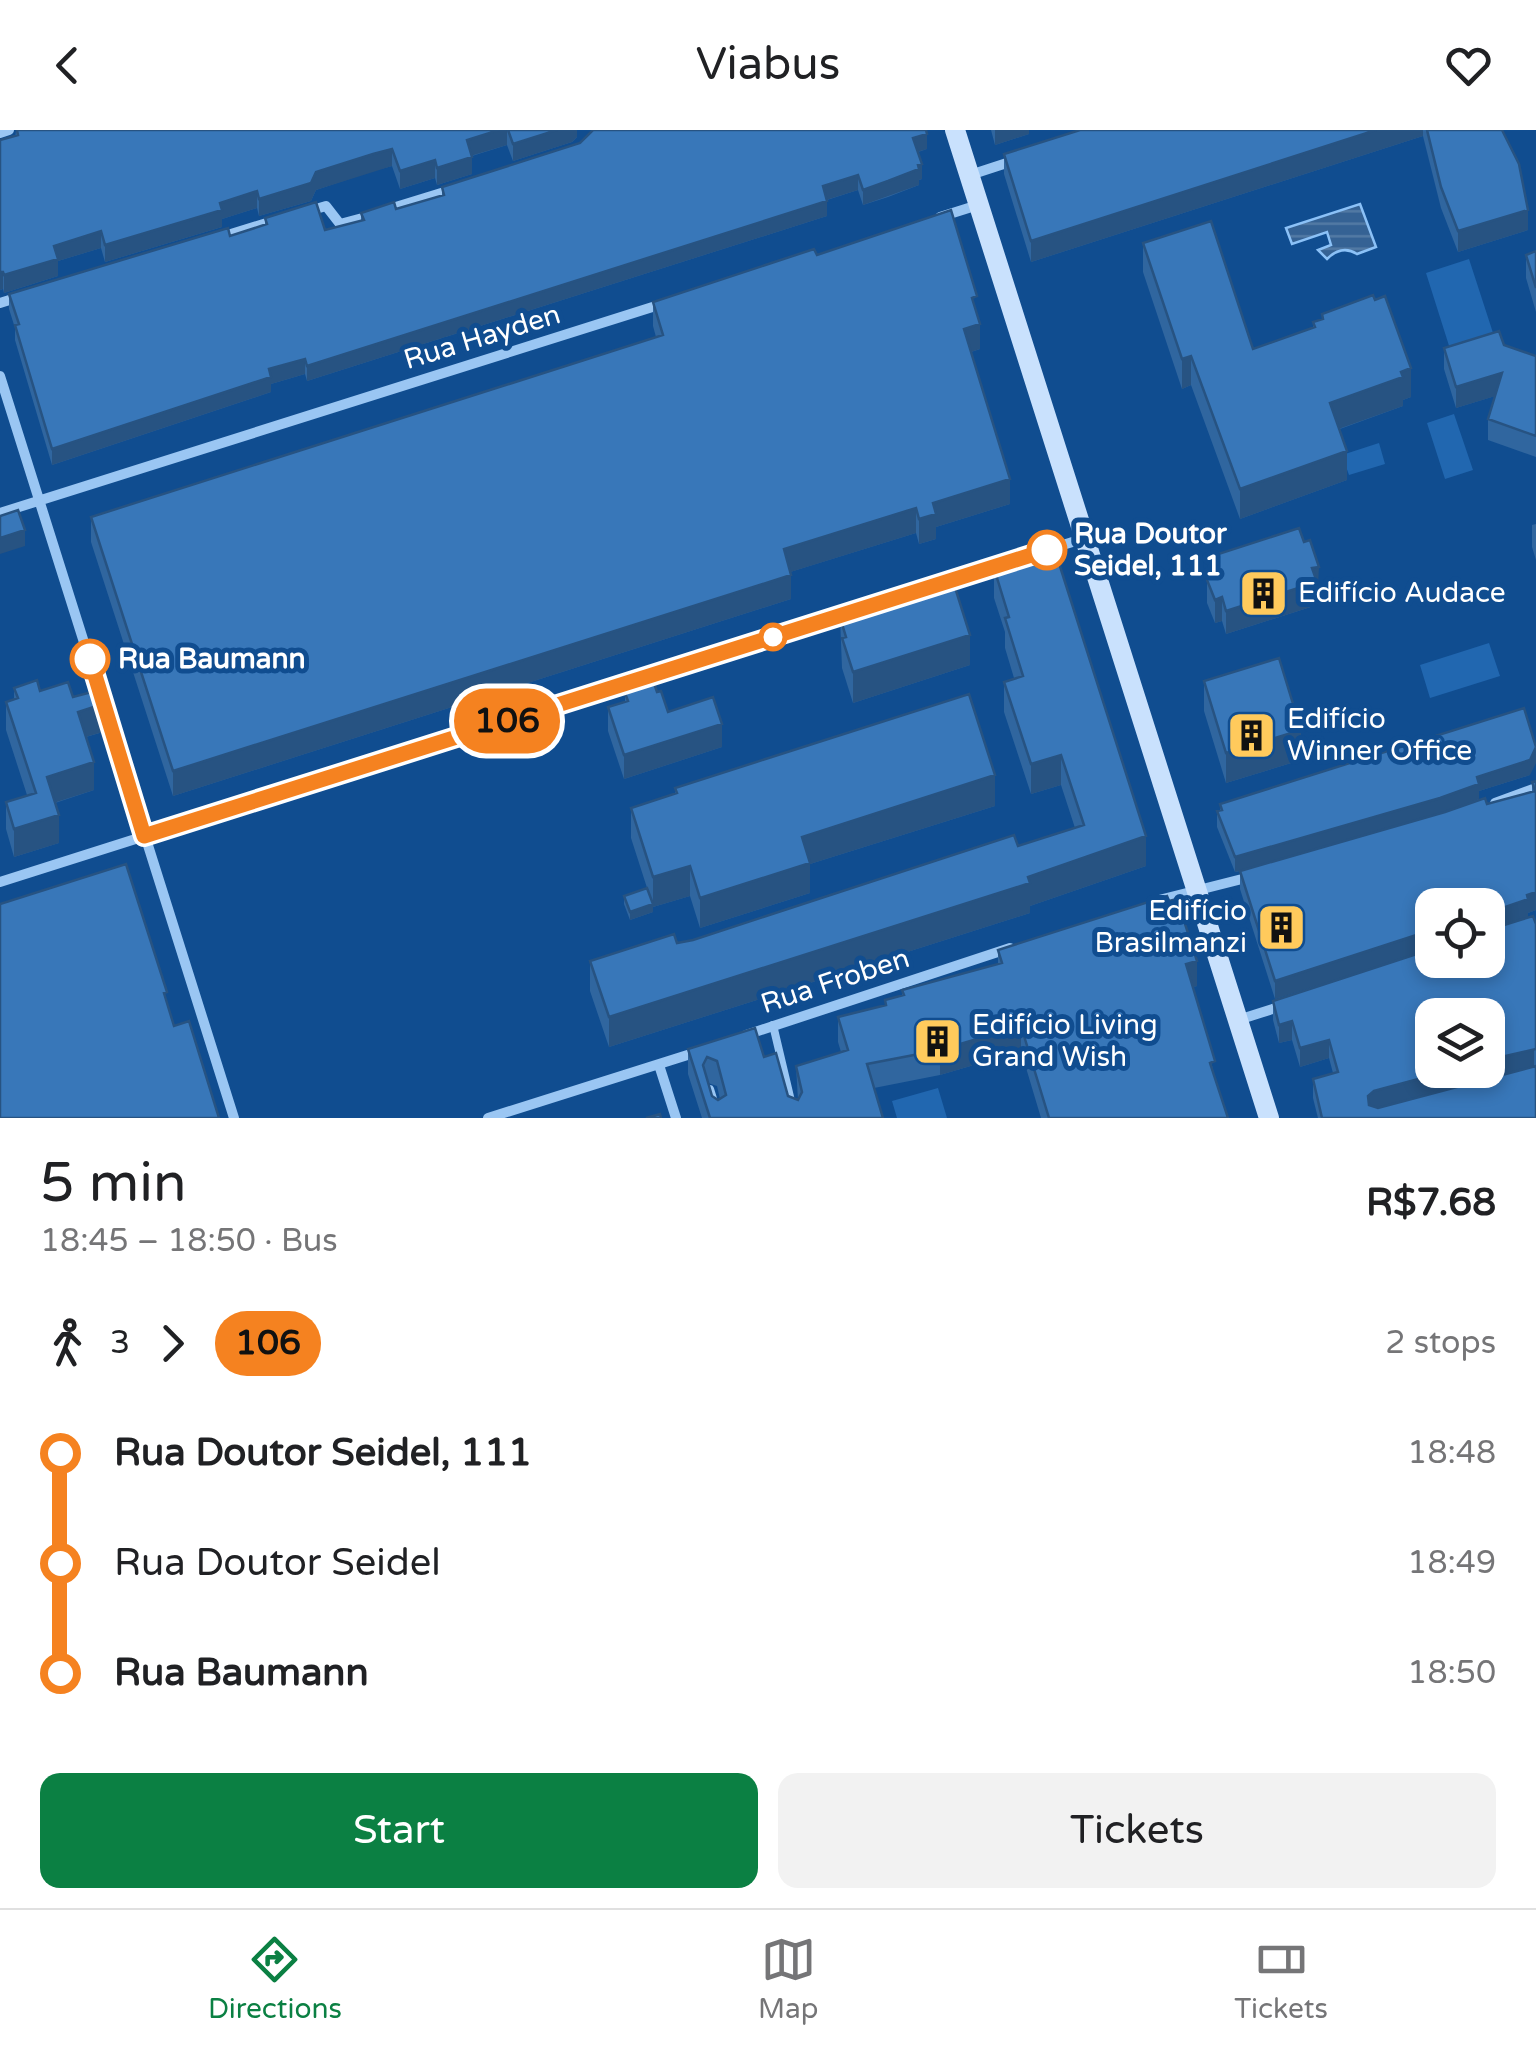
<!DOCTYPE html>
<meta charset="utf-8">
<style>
:root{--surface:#fff;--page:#f2f2f2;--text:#202124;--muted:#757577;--line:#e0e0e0;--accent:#0b8043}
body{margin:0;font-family:"Varela Round",sans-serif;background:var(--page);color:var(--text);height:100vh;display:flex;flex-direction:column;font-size:38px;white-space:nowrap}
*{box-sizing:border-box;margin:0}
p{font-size:32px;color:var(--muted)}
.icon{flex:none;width:55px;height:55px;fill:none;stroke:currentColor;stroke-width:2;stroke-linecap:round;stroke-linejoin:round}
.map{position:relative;height:988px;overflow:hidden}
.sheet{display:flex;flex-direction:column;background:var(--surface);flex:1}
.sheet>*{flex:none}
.badge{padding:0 20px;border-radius:32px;font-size:35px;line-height:65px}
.controls{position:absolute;left:1415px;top:758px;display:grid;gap:20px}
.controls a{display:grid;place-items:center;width:90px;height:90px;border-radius:20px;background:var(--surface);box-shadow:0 5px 15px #0003;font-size:50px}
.map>.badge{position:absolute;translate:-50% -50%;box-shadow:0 0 0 5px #fff}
.legs{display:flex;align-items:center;gap:15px;height:110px;padding:0 40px;font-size:32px}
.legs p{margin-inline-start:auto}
.overview{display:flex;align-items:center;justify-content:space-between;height:170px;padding:0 40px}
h1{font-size:55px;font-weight:600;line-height:75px}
.action{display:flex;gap:20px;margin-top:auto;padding:20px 40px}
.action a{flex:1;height:115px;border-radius:20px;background:var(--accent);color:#fff;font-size:40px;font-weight:600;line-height:115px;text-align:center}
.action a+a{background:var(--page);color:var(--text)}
ul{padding:0 40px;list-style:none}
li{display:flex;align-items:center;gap:35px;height:110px;font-size:38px}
li i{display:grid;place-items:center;width:15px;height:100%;margin:0 12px;background:currentColor}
li i::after{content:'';width:25px;height:25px;margin:-12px;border:8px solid;border-radius:50%;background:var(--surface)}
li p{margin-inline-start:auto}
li:first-child i{background:linear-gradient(#0000 50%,currentColor 0)}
li:last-child i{background:linear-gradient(currentColor 50%,#0000 0)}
header{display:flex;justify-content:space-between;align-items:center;height:130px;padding:0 40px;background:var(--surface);font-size:45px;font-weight:600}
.menu{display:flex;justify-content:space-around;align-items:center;height:140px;border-top:2px solid var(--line);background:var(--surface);font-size:28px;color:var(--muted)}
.menu a{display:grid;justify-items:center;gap:5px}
.menu .selected{color:var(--accent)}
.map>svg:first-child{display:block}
.park{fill:#2167b0}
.water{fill:url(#water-rules);stroke:#8bc1f7;stroke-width:2.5}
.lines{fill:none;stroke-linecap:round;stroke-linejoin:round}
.service{stroke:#9ac6f3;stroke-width:8}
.minor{stroke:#9ac6f3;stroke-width:10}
.secondary{stroke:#c9e1fd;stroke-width:20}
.wall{fill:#30669f;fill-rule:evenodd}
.shaded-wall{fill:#275382}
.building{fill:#3877b9;stroke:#275382;stroke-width:2.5;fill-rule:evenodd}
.line-1-casing{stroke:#fff;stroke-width:22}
.line-1{stroke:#f58220;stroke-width:15}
.stop-1-dot{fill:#fff;stroke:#f58220;stroke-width:5}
.labels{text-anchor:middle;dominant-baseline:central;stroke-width:10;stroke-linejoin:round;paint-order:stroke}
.street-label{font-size:28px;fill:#fff;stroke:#104d90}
.stop-label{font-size:28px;font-weight:bold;fill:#fff;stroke:#104d90;text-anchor:start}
.poi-label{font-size:28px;fill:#fff;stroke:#104d90;text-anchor:start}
</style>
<header><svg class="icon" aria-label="back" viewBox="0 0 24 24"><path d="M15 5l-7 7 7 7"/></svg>Viabus<svg class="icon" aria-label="heart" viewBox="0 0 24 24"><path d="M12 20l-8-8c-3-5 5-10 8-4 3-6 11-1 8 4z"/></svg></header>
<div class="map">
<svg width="1536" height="988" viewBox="0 0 1536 988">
<defs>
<pattern id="water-rules" width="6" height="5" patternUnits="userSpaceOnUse" patternTransform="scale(2.5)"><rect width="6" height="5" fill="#356294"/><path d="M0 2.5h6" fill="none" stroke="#537aa4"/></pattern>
</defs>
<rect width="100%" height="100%" fill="#104d90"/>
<path class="park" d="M1469 129 1495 209 1451 222 1426 143Z
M1454 284 1473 340 1445 349 1427 293Z
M1379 313 1385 334 1349 345 1342 325Z
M1489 513 1500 546 1430 568 1420 535Z
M938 958 947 988H897L892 971Z"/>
<path class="water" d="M1360 74 1376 117 1357 124C1346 117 1336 120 1327 129L1318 120 1331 115 1327 102 1292 114 1286 98Z"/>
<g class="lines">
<path class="service" d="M773 895 795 988
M710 959 719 988"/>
<path class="minor" d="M0 3 9 0
M970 45 1016 30
M386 80 451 60
M309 81 326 76 340 94 370 86
M940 87 978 75
M218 108 273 91
M0 173 19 167
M0 246 234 988
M0 383 662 174
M1495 673 1536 658
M0 752 1085 408
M1155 771 1250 747
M1238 890 1285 875
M746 905 1010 818
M659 935 676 988
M488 988 697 922"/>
<path class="secondary" d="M955 0 1269 988"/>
</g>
<path class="wall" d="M16 0H577V7L572 12 513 31 507 15 472 26V44L437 55 435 48 400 59 392 36 373 41 316 60 311 71 259 86 257 78 222 89V97L105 132 101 118 58 131V146L4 163 3 159 0 160Z
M991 0H1029V4L995 15Z
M1080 0H1502L1528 100 1458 122 1441 78 1423 6 1031 132 1004 44V24Z
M927 19 918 22 922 49 919 50V55L888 67 863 75 858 60 827 70V86L307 251 305 244 271 254V262L52 335 15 210V198L9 179V164L230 106 265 95V88L325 100 361 91V83L396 79 442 65V57Z
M1143 113 1253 219 1313 198V192L1322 189V184L1411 267 1403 270V276L1340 299 1347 350 1240 389 1191 255 1182 259 1143 142Z
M1536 121V182L1526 148V125Z
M817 125 977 185 980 219 971 222 1010 374 936 397V409L919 414 916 403 790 442 791 469 173 666 91 412V387L656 207 653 196V172Z
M1504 215 1536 226V327L1488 310V289L1495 266 1456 278 1444 239V218Z
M1536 394V430L1532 417V395Z
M1209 427 1319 460H1317V475L1226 504 1222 491 1215 493 1207 473V443L1209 442Z
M994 438 1146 736 1030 776V783L609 917 590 861V831L693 810 1018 716 1075 698 1061 655 1031 664 1004 582V552L1014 548 1005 518V502L994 468Z
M840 487 970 535 853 573 842 538Z
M1204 551 1301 630 1226 653 1204 581Z
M14 558 73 567 103 602 86 607 94 660 55 673 59 713 14 727 6 699V672L27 665 6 600V572L14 569Z
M657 562 668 582 722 617 624 649 608 601V577L625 572V563Z
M1530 645 1479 661V669L1487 674 1532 662V652L1536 651V780L1528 783V787L1536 794V988H1318L1313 968V949L1333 943 1329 928 1300 937 1292 910 1279 913 1273 890V871L1419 823 1275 869 1240 759V741L1235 742 1217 697V681H1220V674ZM1432 775 1488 830H1432Z
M675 658 995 676 810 734V763L700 798 690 766 653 777V776V782L630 790 624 774V766L649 764 631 708V678L675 664Z
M998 820 1197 856 1193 857 1215 948 1228 988H1041L1021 921 940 945 874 958 883 988H702L688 944V919L764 927 788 966 798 970 796 936 841 922 838 912V887L885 876V870L902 865V860L998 834ZM708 953 717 956 720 969 718 970 712 966Z"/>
<path class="shaded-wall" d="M499 0H507V15L467 27V10Z
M557 0H577V7L572 12 513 31V14Z
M995 0H1029V4L995 15Z
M1376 0H1423V6L1031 132V111Z
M927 4V19L913 23V8Z
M392 19V36L316 60 311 71 259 86V69L316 42Z
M472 27V44L437 55V38Z
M435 30V48L400 59V41Z
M922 34V49L919 50V55L863 75V60Z
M858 45V60L823 71V56Z
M257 61V78L222 89V97L105 132V115L220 73Z
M827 71V86L307 251V236Z
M1528 80V100L1458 122V101Z
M101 101V118L58 131V146L4 163V145L54 116Z
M0 142H3V159L0 160Z
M980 194V219L964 224V199Z
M1191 226V255L1182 259V229Z
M305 229V244L271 254V262L52 335V319L269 239Z
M1411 238V267L1403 270V276L1330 302V273Z
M1502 243V264L1456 278V257Z
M1347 321V350L1240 389V359Z
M1010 349V374L936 397V409L919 414V389L933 373Z
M916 378V403L784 444V419Z
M25 400V416L0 424V408Z
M1319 437 1317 475 1226 504V481L1312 438Z
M791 445V469L173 666V641Z
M1222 467V491L1215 493V470Z
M970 505V535L853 573V542Z
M103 574V602L78 609V582Z
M722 594V617L624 649V625Z
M1301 600V630L1226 653V623Z
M1536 617V633L1530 645 1479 661V669L1440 684 1235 742V727L1477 647Z
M1061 625V655L1031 664V634Z
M94 632V660L47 675V647Z
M995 645V676L810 734V763L700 798V768L802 707Z
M59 685V713L14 727V699Z
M1146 706V736L1030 776V783L609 917V887Z
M690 736V766L653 777V747Z
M1536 762V780L1528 783V787L1488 801V783Z
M653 774V782L630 790V782Z
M1429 801V820L1275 869V851Z
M1197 831V856L1186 859V834Z
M1292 891V910L1279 913V895Z
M1021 896V921L940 945V920Z
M1329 910V928L1300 937V918Z
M1534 918V937L1368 985V966L1374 961 1452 940H1488V930Z"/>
<path class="building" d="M17 0H499L467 10 472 27 437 38 435 30 400 41 392 19 373 24 316 42 311 53 259 69 257 61 220 73 222 80 105 115 101 101 54 116 58 129 4 145 3 142H0V10L18 5Z
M508 0H557L513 14Z
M593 0H926L927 4 913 8 922 34 918 35 919 39 888 51 863 60 858 45 823 56 827 71 307 236 305 229 269 239 271 247 52 319 15 195 19 194 9 164 228 98 230 106 267 94 265 88 316 72 325 100 364 90 361 83 394 72 396 79 444 65 442 57 580 13Z
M1080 0H1376L1031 111 1004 24Z
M1427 0H1502L1519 34 1528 80 1458 101 1441 57Z
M951 80 977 166 972 168 980 194 964 199 1010 349 933 373 936 384 919 389 916 378 784 419 791 445 173 641 91 387 663 205 653 172 814 119 817 125Z
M1211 91 1253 219 1315 197 1313 192 1323 189 1322 184 1373 165 1375 170 1385 166 1411 238 1401 242 1403 247 1330 273 1347 321 1240 359 1191 226 1182 229 1143 113Z
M1536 121V158L1526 125Z
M1499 201 1504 215 1536 226V306L1488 289 1502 243 1456 257 1444 218Z
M18 380 25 400 0 408V386Z
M1299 398 1304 412 1310 410 1319 437 1312 438 1317 452 1226 481 1222 467 1215 470 1207 450V443L1213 441 1209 427Z
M1057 427 1146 706 1028 747 1030 753 609 887 590 831 674 804 677 813 693 810 1014 705 1018 716 1084 695 1061 625 1031 634 1004 552 1023 546 1005 488 1009 487 994 438 1014 431 1016 436 1031 432 1032 434Z
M953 451 970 505 853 542 842 508 846 507 840 487Z
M1279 528 1301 600 1226 623 1204 551Z
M37 550 40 561 68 552 73 567 99 560 103 574 78 582 94 632 47 647 59 685 14 699 6 672 36 663 6 572 18 568 14 558Z
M654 553 657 562 661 561 668 582 713 567 722 594 624 625 608 577 628 571 625 563Z
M969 564 995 645 802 707 810 733 700 768 690 736 653 747 631 678 677 663 675 658Z
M1524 578 1536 617 1530 630 1477 647 1479 654 1440 668 1235 727 1217 681 1222 680 1220 674Z
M1536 651V762L1527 765 1528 769 1488 783V775H1432V803L1429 801 1275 851 1240 741 1445 682 1485 668 1487 674 1535 661 1532 652Z
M126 734 167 862 164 863 174 896 189 891 219 988H0V774Z
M647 758 653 774 630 782 624 766Z
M1167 766 1169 771 1177 769 1197 831 1186 834 1215 931 1210 933 1228 988H1049L1021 896 940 920 867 934 883 988H710L688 919 755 898 764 927 776 923 788 966 798 970 802 962 796 936 848 920 838 887 886 875 885 870 904 865 902 860 1002 833 998 820ZM707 927 717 931 726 965 718 970 712 966 703 935Z
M1533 786 1536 794V919L1488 930V885H1432V940H1452L1374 961 1368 966 1369 975 1378 978 1536 936V988H1322L1313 949 1338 942 1329 910 1300 918 1292 891 1279 895 1273 871 1432 819V830H1488V800Z
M660 984 661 988H646Z"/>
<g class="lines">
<defs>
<path id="line-1" d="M90 529 144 706 1047 420"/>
</defs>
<use href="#line-1" class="line-1-casing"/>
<use href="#line-1" class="line-1"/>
</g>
<defs>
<symbol id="building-square" viewBox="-11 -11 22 22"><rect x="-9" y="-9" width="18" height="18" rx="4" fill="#ffca5c" stroke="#104d90"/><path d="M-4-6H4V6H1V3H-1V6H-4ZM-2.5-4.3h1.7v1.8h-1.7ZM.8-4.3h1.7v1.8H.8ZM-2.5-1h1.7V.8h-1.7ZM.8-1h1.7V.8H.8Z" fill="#111"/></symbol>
</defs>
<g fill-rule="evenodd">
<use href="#building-square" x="1236" y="436" width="55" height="55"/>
<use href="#building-square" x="1224" y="578" width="55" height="55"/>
<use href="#building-square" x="1254" y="770" width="55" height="55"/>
<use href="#building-square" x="910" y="884" width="55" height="55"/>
</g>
<g class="stop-1-dot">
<circle cx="1047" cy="420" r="18"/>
<circle cx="773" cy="507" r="12"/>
<circle cx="90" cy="529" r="18"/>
</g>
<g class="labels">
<g class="street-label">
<text transform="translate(482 207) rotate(-17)">Rua Hayden</text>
<text transform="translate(835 851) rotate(-18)">Rua Froben</text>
</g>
<g class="stop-label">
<text x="1074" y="404">Rua Doutor<tspan x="1074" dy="32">Seidel, 111</tspan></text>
<text x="118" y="529">Rua Baumann</text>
</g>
<g class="poi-label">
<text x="1298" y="463">Edifício Audace</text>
<text x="1287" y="589">Edifício<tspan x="1287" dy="32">Winner Office</tspan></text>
<text x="1247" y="781" text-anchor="end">Edifício<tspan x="1247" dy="32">Brasilmanzi</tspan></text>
<text x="972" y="895">Edifício Living<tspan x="972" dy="32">Grand Wish</tspan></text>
</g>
</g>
</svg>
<div class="controls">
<a><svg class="icon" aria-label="locate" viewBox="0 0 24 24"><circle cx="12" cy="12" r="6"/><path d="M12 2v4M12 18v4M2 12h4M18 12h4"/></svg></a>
<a><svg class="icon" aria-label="layers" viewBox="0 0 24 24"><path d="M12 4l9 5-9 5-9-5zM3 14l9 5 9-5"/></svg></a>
</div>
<b class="badge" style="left:507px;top:591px;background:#f58220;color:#111">106</b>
</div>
<section class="sheet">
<div class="overview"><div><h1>5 min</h1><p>18:45 – 18:50 · Bus</p></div><b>R$7.68</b></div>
<div class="legs"><svg class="icon" aria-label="walk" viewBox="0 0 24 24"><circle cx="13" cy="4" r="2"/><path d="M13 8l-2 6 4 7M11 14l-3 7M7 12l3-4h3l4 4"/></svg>3<svg class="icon" aria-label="forward" viewBox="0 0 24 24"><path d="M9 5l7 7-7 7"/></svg><b class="badge" style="background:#f58220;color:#111">106</b><p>2 stops</p></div>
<ul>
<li><i style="color:#f58220"></i><b>Rua Doutor Seidel, 111</b><p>18:48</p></li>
<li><i style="color:#f58220"></i><span>Rua Doutor Seidel</span><p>18:49</p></li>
<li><i style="color:#f58220"></i><b>Rua Baumann</b><p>18:50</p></li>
</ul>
<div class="action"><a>Start</a><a>Tickets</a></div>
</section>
<nav class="menu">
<a class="selected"><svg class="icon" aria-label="directions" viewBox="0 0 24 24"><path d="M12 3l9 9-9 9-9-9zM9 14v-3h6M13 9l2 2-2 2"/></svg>Directions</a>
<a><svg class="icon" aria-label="map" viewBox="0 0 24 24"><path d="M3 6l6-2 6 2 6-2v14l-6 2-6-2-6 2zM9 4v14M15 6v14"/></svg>Map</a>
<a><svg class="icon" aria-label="tickets" viewBox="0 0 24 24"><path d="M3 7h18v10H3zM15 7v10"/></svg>Tickets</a>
</nav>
